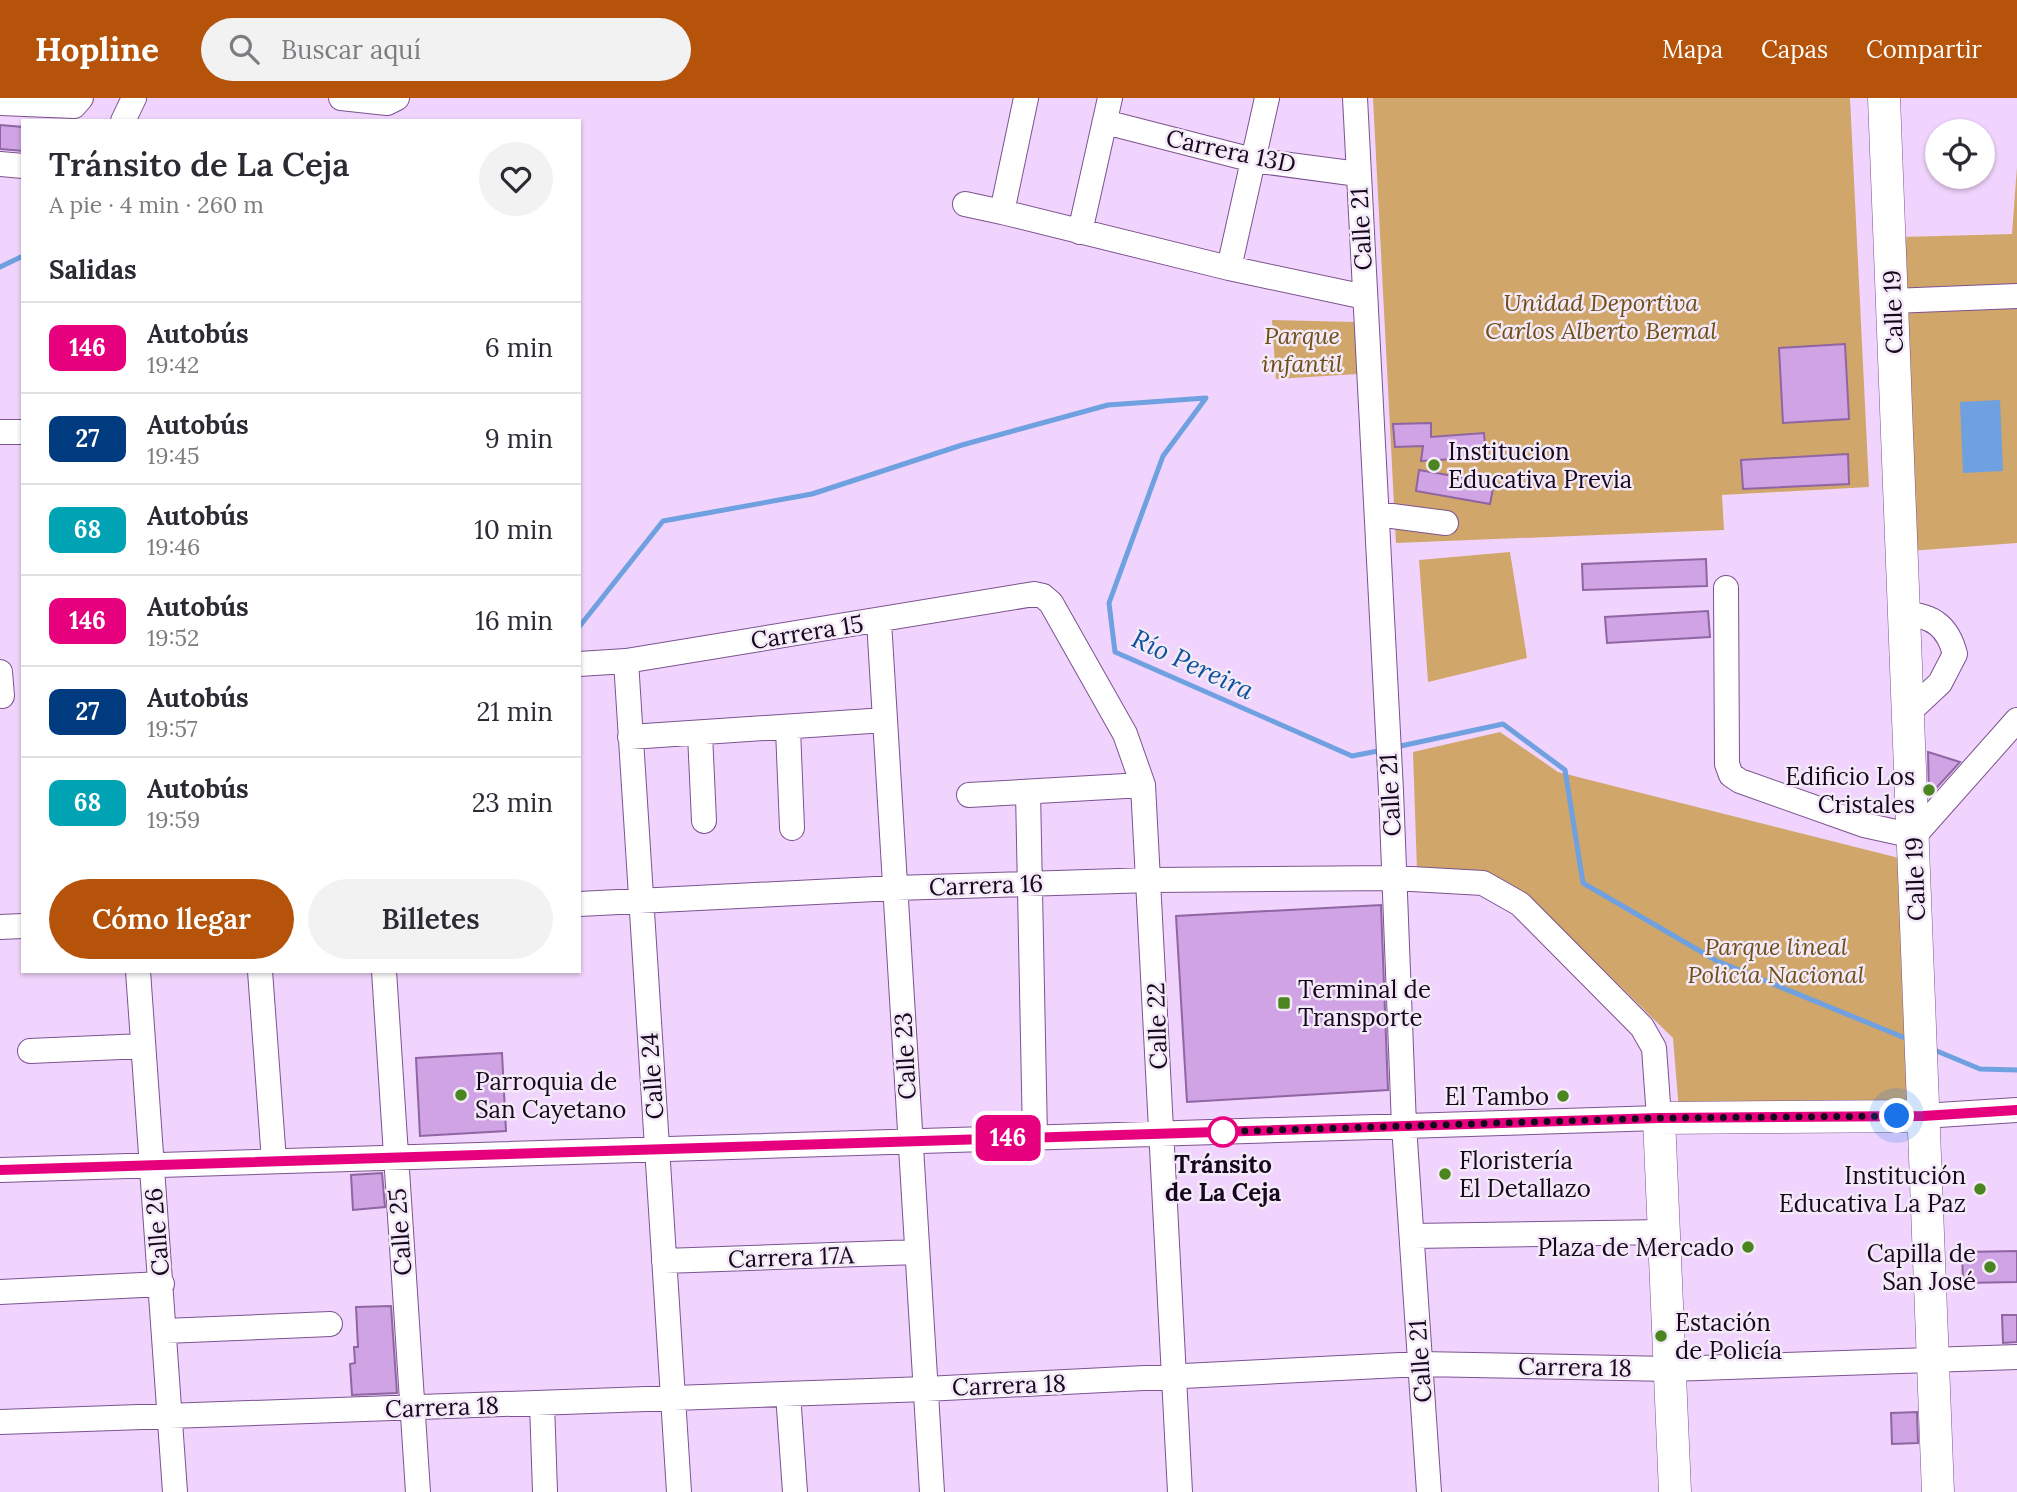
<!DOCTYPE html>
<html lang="es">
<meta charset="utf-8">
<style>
:root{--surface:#fff;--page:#f2f2f3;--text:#2b2b33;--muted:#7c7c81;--line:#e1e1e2;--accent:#b45309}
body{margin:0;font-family:Lora,serif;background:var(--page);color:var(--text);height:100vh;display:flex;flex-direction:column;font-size:26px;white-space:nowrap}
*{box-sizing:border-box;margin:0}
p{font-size:23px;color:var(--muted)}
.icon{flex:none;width:38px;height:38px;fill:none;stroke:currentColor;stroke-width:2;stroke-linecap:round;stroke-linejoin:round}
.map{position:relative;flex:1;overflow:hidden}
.panel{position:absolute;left:21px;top:21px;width:560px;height:854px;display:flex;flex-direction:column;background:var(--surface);border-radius:0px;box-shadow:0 2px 5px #0004}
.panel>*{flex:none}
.badge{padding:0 14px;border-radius:10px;font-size:24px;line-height:46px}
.tools{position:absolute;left:1925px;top:21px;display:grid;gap:14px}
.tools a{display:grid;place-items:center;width:70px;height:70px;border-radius:50%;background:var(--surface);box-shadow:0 2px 5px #0004;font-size:35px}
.you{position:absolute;width:35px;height:35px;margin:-18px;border:5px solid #fff;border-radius:50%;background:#1a73e8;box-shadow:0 0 0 10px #1a73e833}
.map>.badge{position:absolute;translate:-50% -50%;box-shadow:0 0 0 4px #fff}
h2{padding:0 28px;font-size:26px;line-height:63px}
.round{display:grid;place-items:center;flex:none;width:74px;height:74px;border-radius:37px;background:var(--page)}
.summary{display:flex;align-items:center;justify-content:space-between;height:119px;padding:0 28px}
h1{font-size:33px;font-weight:600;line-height:52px}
.cta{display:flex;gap:14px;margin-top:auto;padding:14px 28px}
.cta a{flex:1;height:80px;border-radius:42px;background:var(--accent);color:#fff;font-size:28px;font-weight:600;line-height:80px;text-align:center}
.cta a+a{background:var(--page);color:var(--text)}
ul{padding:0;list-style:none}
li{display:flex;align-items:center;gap:21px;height:91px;padding:0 28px;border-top:2px solid var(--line)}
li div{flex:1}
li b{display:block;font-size:26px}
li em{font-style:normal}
li .badge{min-width:77px;font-weight:700;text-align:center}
header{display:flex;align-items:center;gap:42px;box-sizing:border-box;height:98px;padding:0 35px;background:var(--accent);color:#fff}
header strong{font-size:33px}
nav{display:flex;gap:38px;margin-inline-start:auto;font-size:24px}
.search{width:490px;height:63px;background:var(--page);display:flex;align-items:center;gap:18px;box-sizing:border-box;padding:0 24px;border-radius:38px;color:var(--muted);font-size:26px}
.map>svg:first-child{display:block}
.green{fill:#d1a66b}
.water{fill:#6fa0df}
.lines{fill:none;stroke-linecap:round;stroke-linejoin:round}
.stream{stroke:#6fa0df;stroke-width:5}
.building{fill:#cfa3e4;stroke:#8f65a2;stroke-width:2}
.minor-casing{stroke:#7c538f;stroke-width:26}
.major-casing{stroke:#7c538f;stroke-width:33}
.minor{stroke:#fff;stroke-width:24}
.major{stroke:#fff;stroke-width:32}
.line-casing{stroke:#fff;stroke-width:16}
.line{stroke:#e6007e;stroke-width:10}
.walk{stroke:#17071e;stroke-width:7;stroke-dasharray:0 12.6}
.poi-dot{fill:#4b8520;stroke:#f3e9f7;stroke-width:2.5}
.stop-dot{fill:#fff;stroke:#e6007e;stroke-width:3.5}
.labels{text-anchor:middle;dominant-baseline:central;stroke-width:5;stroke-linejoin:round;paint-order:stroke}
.street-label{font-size:24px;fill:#17071e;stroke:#f3e9f7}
.park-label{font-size:24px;font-style:italic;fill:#704e18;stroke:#f3e9f7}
.poi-label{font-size:24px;fill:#17071e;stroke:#f3e9f7;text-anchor:start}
.stop-label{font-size:24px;font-weight:bold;fill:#17071e;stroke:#f3e9f7}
.water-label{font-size:26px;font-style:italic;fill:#0b519b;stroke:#f3e9f7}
</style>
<header>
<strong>Hopline</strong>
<div class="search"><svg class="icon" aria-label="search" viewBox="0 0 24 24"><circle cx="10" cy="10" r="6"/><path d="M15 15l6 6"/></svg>Buscar aquí</div>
<nav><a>Mapa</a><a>Capas</a><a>Compartir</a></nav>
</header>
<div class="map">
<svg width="2017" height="1394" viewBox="0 0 2017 1394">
<rect width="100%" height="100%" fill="#f0d4fd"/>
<path class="green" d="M1373 0H1850L1869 389 1722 397 1724 432 1396 445Z
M2017 69V445L1910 453 1901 139 2012 136Z
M1272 222 1354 224 1358 276 1276 281Z
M1510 454 1527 560 1428 584 1419 462Z
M1500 634 1558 674 1899 760 1914 1013H1679L1673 940 1535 805 1417 773 1413 654Z"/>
<path class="water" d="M2000 302 2003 373 1963 375 1960 304Z"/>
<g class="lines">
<path class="stream" d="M0 169 23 158
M579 529 663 423 812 396 962 347 1108 307 1206 300 1163 358 1109 505 1115 554 1352 658 1383 652
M1396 649 1503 626 1565 672 1583 785 1717 863 1910 942
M1932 951 1980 971 2017 972"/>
</g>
<path class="building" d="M0 27 23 29V53L0 51Z
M1845 246 1849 321 1783 325 1779 250Z
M1431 325V339L1484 335 1486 359 1421 363 1423 348 1395 349 1393 326Z
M1848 356 1849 386 1743 391 1741 362Z
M1419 372 1494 385 1490 406 1416 393Z
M1706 461 1707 488 1583 492 1582 466Z
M1708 513 1710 539 1607 545 1605 519Z
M1928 654 1960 664 1929 698Z
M1381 807 1388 992 1187 1004 1176 818Z
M502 955 506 1033 420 1038 416 960Z
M382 1075 385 1109 353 1112 351 1077Z
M2017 1153V1184L1963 1185 1962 1154Z
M391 1208 397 1295 352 1297 350 1266 355 1265 354 1249H358L356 1209Z
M2002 1217H2017V1244L2003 1245Z
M1917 1314 1918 1345 1892 1346 1891 1315Z"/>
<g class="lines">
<defs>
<path id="minor" d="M341 0 387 5 397 0
M1026 0 1002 114 1229 170 1365 199
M1355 0 1391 693 1404 1028 1429 1394
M0 5 74 8 81 0
M123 23 134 0
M1105 24 1253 62 1358 76
M0 66 23 68
M965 106 1002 114
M1080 134 1110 0
M1229 170 1267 0
M1892 203 2017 198
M0 334H23
M1377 416 1446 425
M1726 490 1727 666 1731 677 1740 683 1864 727 1914 738 2017 622
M1905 516C1933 517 1948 529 1955 556L1940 585 1909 614
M879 523 932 1394
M626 563 679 1394
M579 566 626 563 1034 496 1043 498 1051 505 1125 636 1143 687 1180 1394
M0 574 2 598
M788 631 792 730
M700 636 704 723
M630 639 885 622
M1028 694 1035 1039
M969 697 1143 687
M0 829 23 828
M138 873 175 1394
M260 873 274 1063
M384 873 418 1394
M30 953 143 948
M1923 1018 2017 1012
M0 1072 1659 1020 1654 950 1642 929 1520 806 1483 785 1394 780 1151 782 895 790 579 806
M1412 1138 1664 1134
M664 1163 917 1154
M0 1194 162 1186
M165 1233 330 1226
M788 1296 795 1394
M542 1305 545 1394
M0 1324 926 1291 1420 1266 1670 1271 2017 1259"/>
<path id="major" d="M1884 0 1938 1394
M1675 1394 1659 1020 1923 1018"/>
</defs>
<use href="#minor" class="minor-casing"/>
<use href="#major" class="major-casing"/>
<use href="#minor" class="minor"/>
<use href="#major" class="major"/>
</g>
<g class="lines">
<defs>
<path id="line" d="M0 1072 1659 1020 1923 1018 2017 1012"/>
</defs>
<use href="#line" class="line-casing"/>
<use href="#line" class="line"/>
<path class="walk" d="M1223 1034H1215L1659 1020 1897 1018"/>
</g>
<g class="poi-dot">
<circle cx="1434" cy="367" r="7"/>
<circle cx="1929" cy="692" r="7"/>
<rect x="1277" y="898" width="14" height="14" rx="3.5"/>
<circle cx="461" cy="997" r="7"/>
<circle cx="1563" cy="998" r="7"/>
<circle cx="1445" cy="1076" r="7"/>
<circle cx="1980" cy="1091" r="7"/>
<circle cx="1748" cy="1149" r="7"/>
<circle cx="1990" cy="1169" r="7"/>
<circle cx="1661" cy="1238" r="7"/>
</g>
<circle class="stop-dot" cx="1223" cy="1034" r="14"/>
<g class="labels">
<g class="street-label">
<text transform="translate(1231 53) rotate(12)">Carrera 13D</text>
<text transform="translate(1361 131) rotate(-93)">Calle 21</text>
<text transform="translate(1893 214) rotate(-92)">Calle 19</text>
<text transform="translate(807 534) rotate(-9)">Carrera 15</text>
<text transform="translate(1390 697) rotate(-93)">Calle 21</text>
<text transform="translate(1915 781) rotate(-92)">Calle 19</text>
<text transform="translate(986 787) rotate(-2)">Carrera 16</text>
<text transform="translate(1157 928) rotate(-92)">Calle 22</text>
<text transform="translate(905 958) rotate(-93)">Calle 23</text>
<text transform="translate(652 978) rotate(-94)">Calle 24</text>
<text transform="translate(157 1134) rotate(-95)">Calle 26</text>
<text transform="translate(400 1134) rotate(-94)">Calle 25</text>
<text transform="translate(791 1159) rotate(-2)">Carrera 17A</text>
<text transform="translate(1420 1263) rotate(-94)">Calle 21</text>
<text transform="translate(1575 1269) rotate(1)">Carrera 18</text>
<text transform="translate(1009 1287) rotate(-2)">Carrera 18</text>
<text transform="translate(442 1309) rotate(-2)">Carrera 18</text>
</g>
<g class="park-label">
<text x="1601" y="204">Unidad Deportiva<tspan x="1601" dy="28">Carlos Alberto Bernal</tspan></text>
<text x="1302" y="237">Parque<tspan x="1302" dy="28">infantil</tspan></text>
<text x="1776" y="848">Parque lineal<tspan x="1776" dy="28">Policía Nacional</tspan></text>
</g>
<g class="poi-label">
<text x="1448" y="353">Institucion<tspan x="1448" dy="28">Educativa Previa</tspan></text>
<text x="1915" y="678" text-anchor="end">Edificio Los<tspan x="1915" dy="28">Cristales</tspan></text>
<text x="1298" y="891">Terminal de<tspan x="1298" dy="28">Transporte</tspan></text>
<text x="475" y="983">Parroquia de<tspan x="475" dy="28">San Cayetano</tspan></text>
<text x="1549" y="998" text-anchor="end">El Tambo</text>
<text x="1459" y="1062">Floristería<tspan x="1459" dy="28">El Detallazo</tspan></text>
<text x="1966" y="1077" text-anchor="end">Institución<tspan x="1966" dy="28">Educativa La Paz</tspan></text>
<text x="1734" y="1149" text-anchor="end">Plaza de Mercado</text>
<text x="1976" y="1155" text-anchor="end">Capilla de<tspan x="1976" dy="28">San José</tspan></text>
<text x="1675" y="1224">Estación<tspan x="1675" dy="28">de Policía</tspan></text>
</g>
<g class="stop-label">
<text x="1223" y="1066">Tránsito<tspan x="1223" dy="28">de La Ceja</tspan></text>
</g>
<g class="water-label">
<text transform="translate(1193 566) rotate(25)">Río Pereira</text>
</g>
</g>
</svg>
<div class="tools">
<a><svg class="icon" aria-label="locate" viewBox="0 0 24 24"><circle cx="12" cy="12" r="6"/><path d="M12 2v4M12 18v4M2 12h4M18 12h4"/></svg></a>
</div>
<div class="you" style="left:1897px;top:1018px"></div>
<b class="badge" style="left:1008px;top:1040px;background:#e6007e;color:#fff">146</b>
<section class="panel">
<div class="summary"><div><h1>Tránsito de La Ceja</h1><p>A pie · 4 min · 260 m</p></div><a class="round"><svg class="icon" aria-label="heart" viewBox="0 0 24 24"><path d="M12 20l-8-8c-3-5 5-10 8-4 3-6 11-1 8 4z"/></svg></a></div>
<h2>Salidas</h2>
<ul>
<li><span class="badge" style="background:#e6007e;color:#fff">146</span><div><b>Autobús</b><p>19:42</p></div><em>6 min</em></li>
<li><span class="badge" style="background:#003b80;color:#fff">27</span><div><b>Autobús</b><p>19:45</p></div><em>9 min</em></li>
<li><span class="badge" style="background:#00a3b4;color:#fff">68</span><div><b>Autobús</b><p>19:46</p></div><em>10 min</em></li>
<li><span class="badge" style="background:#e6007e;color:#fff">146</span><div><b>Autobús</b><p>19:52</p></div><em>16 min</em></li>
<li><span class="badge" style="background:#003b80;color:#fff">27</span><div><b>Autobús</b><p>19:57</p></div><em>21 min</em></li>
<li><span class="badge" style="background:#00a3b4;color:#fff">68</span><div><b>Autobús</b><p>19:59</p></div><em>23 min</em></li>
</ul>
<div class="cta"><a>Cómo llegar</a><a>Billetes</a></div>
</section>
</div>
